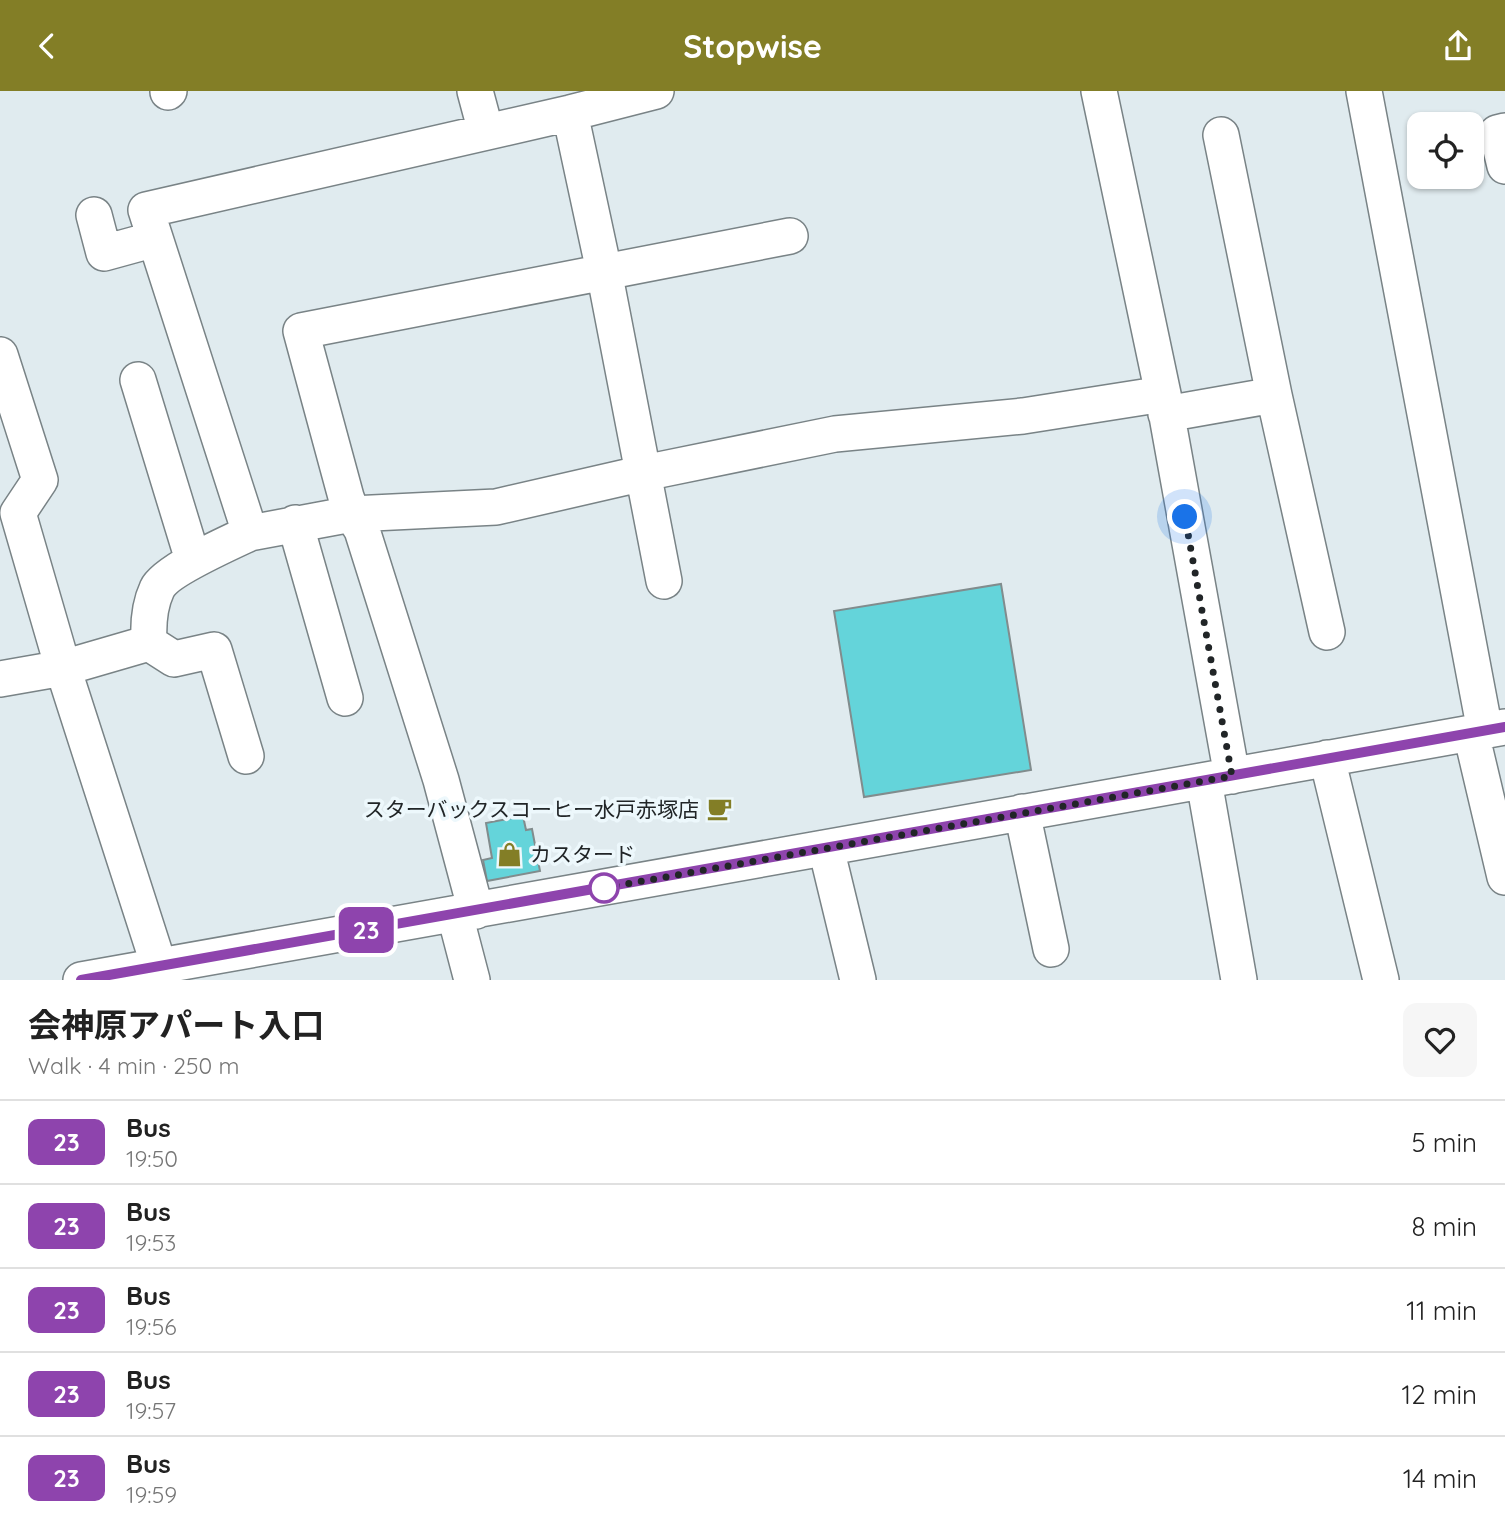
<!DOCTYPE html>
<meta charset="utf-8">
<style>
:root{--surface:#fff;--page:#f6f6f6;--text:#222;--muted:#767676;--line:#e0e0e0;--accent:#837e26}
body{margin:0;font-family:Quicksand,"Noto Sans JP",sans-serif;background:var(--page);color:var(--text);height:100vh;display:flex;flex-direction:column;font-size:26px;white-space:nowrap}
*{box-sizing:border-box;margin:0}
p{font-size:23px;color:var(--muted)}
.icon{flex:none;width:38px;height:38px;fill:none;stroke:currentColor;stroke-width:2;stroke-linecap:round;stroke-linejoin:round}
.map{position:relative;height:889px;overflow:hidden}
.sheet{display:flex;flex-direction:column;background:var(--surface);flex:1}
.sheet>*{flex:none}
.badge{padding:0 14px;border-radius:10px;font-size:24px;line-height:46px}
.fabs{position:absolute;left:1407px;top:21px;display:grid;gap:14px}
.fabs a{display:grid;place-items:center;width:77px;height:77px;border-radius:14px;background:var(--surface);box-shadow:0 2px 5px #0004;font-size:35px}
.you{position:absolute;width:35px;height:35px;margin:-18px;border:5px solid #fff;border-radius:50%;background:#1a73e8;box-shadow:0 0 0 10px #1a73e833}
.map>.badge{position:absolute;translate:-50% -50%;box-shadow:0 0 0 4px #fff}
.round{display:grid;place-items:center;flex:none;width:74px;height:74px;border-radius:14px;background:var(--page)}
.summary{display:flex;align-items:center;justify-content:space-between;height:119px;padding:0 28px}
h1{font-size:33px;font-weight:700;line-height:52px}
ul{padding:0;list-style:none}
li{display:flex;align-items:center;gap:21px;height:84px;padding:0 28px;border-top:2px solid var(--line)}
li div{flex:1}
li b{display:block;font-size:26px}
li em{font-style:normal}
li .badge{min-width:77px;font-weight:700;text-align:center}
header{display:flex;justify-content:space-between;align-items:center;height:91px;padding:0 28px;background:var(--accent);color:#fff;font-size:32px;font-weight:700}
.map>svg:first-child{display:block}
.building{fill:#64d4da;stroke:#818c8d;stroke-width:2}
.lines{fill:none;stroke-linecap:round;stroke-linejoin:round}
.minor-casing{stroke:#798386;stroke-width:38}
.minor{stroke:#fff;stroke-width:35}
.line-casing{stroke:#fff;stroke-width:16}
.line{stroke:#8e44ad;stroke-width:10}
.walk{stroke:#212527;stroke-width:7;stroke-dasharray:0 12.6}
.stop-dot{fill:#fff;stroke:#8e44ad;stroke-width:3.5}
.labels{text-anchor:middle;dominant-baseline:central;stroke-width:7;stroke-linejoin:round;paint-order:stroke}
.poi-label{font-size:21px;fill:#212527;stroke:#edf8fc;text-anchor:end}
</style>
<header><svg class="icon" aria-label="back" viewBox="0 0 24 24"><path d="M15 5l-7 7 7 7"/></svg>Stopwise<svg class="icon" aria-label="share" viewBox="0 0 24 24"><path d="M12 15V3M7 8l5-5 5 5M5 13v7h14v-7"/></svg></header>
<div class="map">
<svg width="1505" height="889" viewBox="0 0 1505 889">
<rect width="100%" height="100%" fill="#e0ebef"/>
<path class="building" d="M1001 493 1031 679 864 706 834 520Z
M523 725 526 739 532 738 540 780 487 790 483 769 492 767 486 732Z"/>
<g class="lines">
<defs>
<path id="minor" d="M475 0 486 41
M656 0 570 22 146 119 250 442 352 423 496 416 644 382 835 343 1023 325 1163 303
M1099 0 1163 303 1232 685
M1364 0 1485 640
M168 1 169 0
M570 22 604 180 664 490
M1505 40 1497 42 1505 75
M1221 44 1274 304 1327 541
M94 124 104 162 155 148
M0 264 40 389 18 422 63 577 159 875
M138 289 193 469
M1166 323 1274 304
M295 432 345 607
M149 552 174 568 214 559 246 665
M0 588 63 577 149 552C148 534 149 515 157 498 165 480 231 451 250 442
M1471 642 1505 786
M1327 667 1381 889
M1204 690 1239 889
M1022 721 1051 858
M826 757 858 889
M476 820 441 689 362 439 352 423 346 406 301 240 790 145
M455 824 472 889
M81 889 1505 636"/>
</defs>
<use href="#minor" class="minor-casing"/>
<use href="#minor" class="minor"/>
</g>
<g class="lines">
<defs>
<path id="line" d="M81 889 1505 636"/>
</defs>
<use href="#line" class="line-casing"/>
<use href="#line" class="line"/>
<path class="walk" d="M604 797 1232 685 1185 426"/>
</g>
<defs>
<symbol id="cafe-bare" viewBox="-9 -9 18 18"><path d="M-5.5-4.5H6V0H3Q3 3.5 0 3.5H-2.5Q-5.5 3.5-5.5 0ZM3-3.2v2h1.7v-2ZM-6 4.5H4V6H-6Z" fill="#837e26" stroke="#edf8fc" stroke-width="2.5" paint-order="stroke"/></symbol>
<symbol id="shop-bare" viewBox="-9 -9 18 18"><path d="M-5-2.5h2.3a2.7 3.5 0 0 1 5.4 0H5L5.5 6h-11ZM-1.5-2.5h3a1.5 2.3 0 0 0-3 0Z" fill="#837e26" stroke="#edf8fc" stroke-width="2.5" paint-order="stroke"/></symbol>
</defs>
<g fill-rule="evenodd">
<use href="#cafe-bare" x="702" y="700" width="35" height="35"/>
<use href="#shop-bare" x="492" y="746" width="35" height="35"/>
</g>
<circle class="stop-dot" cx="604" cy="797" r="14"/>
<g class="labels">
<g class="poi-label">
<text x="699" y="718">スターバックスコーヒー水戸赤塚店</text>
<text x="530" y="763" text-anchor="start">カスタード</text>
</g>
</g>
</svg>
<div class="fabs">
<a><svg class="icon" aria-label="locate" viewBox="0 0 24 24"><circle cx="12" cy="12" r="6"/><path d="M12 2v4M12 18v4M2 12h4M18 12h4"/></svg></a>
</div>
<div class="you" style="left:1185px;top:426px"></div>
<b class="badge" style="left:366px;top:839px;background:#8e44ad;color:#fff">23</b>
</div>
<section class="sheet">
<div class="summary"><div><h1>会神原アパート入口</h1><p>Walk · 4 min · 250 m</p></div><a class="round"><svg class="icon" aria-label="heart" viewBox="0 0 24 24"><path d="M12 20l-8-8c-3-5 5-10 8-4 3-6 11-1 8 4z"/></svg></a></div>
<ul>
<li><span class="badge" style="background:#8e44ad;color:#fff">23</span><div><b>Bus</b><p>19:50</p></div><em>5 min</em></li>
<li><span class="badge" style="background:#8e44ad;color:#fff">23</span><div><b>Bus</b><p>19:53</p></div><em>8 min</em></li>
<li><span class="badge" style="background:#8e44ad;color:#fff">23</span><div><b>Bus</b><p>19:56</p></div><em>11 min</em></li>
<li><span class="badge" style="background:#8e44ad;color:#fff">23</span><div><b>Bus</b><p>19:57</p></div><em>12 min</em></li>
<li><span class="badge" style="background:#8e44ad;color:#fff">23</span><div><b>Bus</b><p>19:59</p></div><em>14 min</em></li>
</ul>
</section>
